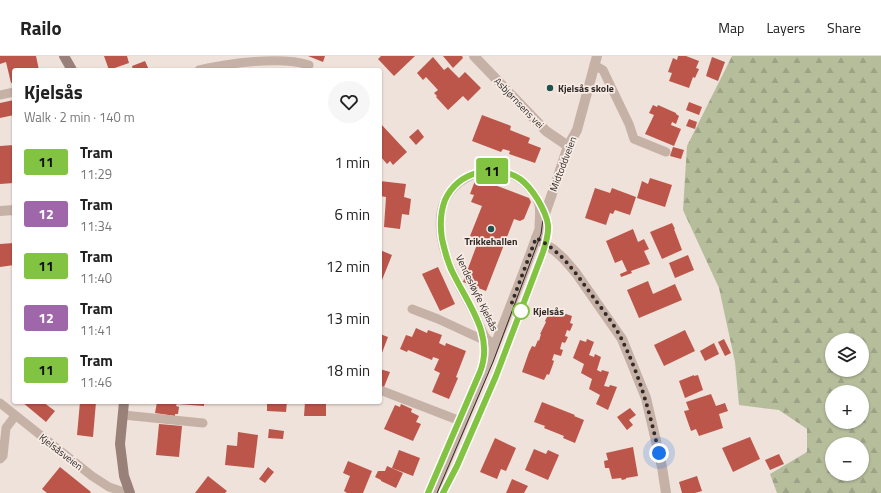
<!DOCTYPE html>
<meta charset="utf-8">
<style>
:root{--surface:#fff;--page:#f6f6f6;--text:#222;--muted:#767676;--line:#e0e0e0}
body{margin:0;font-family:"Titillium Web",sans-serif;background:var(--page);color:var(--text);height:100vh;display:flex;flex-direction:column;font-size:15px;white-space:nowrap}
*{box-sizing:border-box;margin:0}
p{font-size:13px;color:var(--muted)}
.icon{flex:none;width:22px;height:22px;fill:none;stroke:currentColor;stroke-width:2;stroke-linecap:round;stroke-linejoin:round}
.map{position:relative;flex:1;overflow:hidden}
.details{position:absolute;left:12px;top:12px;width:370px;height:336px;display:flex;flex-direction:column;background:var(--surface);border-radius:4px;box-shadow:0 1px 3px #0004}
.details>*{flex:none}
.badge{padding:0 8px;border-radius:3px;font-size:14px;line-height:26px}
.tools{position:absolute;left:825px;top:277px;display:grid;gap:8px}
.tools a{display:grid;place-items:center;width:44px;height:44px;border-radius:50%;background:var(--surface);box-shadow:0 1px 3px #0004;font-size:20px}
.you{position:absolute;width:20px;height:20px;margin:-10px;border:3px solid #fff;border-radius:50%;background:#1a73e8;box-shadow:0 0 0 6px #1a73e833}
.map>.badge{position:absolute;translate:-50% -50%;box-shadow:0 0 0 2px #fff}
.round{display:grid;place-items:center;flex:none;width:42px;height:42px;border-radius:21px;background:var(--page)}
.overview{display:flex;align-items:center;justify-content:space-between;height:68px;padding:0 12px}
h1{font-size:19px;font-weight:700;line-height:30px}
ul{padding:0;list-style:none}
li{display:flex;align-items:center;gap:12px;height:52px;padding:0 12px}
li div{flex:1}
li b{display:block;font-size:15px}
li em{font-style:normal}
li .badge{min-width:44px;font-weight:700;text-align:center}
header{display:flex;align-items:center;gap:24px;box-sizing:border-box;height:56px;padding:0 20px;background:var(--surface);border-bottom:1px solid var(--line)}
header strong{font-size:19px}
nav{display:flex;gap:22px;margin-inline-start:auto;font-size:14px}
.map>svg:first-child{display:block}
.forest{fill:url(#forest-firs);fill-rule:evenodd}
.building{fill:#bc564b}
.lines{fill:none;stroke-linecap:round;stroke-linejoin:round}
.service{stroke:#c6b1a7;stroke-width:9}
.minor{stroke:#c6b1a7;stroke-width:10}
.tertiary{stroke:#c6b1a7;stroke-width:10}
.secondary{stroke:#998079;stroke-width:10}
.tram{stroke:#332927;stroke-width:1}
.line-casing{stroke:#fff;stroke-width:9}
.line{stroke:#82c341;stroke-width:6}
.walk{stroke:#332927;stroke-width:4;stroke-dasharray:0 7.2}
.poi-dot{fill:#20514d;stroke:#f7ede6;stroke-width:1.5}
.stop-dot{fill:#fff;stroke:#82c341;stroke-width:2}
.labels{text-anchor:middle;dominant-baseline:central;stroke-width:3.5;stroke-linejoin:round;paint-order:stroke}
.poi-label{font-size:10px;font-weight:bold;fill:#332927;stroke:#f7ede6;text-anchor:start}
.street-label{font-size:10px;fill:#332927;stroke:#f7ede6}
.stop-label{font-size:10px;font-weight:bold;fill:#332927;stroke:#f7ede6;text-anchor:start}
</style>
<header>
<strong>Railo</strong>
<nav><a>Map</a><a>Layers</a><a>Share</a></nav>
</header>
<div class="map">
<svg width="881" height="437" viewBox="0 0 881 437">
<defs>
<pattern id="forest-firs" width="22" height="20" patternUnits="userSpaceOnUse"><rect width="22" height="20" fill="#b6bd9b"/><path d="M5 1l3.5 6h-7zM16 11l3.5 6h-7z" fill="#9da286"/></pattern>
</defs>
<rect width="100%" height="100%" fill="#efe2da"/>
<path class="forest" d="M732 0H881V437H777L770 418 807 396V373L779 354 739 349 735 306 719 232 683 154 687 90ZM832 284H862V314H832ZM832 336H862V366H832ZM832 388H862V418H832Z"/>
<path class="building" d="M0 0H36L39 14H14V26L11 27 6 6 0 8Z
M104 0H127L129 7 109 14Z
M308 0H325L323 6Z
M381 0H415L394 20 378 3Z
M443 0H462L463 2 453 12Z
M678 0H686L699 5 696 12 699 13 695 22 693 21 689 32 669 25 672 17 668 16 673 2 677 4Z
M433 1 444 14 448 11 459 22 465 16 481 32 468 45 463 40 448 54 436 41 437 40 434 37 438 34 426 21 423 24 417 17Z
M712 1 725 6 718 25 706 20Z
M145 5 149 14H133L132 10Z
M14 44V59L0 62V47Z
M689 46 702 51 699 59 686 54Z
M653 49 657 51 658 49 676 57V58L679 60 676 68 672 66 671 69 681 73 674 90 645 78 654 59 649 57Z
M482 59 511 70 510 74 530 82 528 87 541 92 535 107 509 98 510 95 503 93 501 96 472 85Z
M689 63 697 66 695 73 686 70Z
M380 67 407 96 393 109 390 105 387 108 380 100Z
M418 73 424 81 416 89 409 81Z
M14 89V127L0 128V90Z
M673 91 684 94 681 103 670 100Z
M476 122 529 142 531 146 524 163 520 165 514 163 486 235 463 226 479 183 470 180 482 150 471 146 474 139 470 138Z
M650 122 672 129 665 151 637 142 642 125 648 128Z
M380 125 406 128 404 141 411 143 409 159 402 158 400 173 384 171 386 141 380 140Z
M595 132 610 137 612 132 636 141 630 159 615 154 613 158 610 157 606 169 585 162Z
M672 167 675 173H674L682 194 662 203 650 176Z
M633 173 638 186 644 183 649 193 644 195 650 208 631 215 632 217 621 221 620 218 627 215 622 204 615 207 606 185Z
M14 187V209L0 211V188Z
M380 194 392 199 380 229Z
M688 199 694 214 675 222 669 207Z
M438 211 455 248 440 255 422 218Z
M648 225 653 238 675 228 682 244 639 262 627 234Z
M551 253 572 260 570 267 573 268 570 275 567 274 565 280 568 281 565 287 562 286 560 293 563 294 561 300 554 298 552 304 554 305 552 311 549 319 547 318 544 324 522 316 529 296 532 290 535 291 538 284 539 285 541 278H540L546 266 545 265Z
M416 272 427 277 428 274 442 279 439 287 445 290 446 287 466 295 456 321 458 322 449 343 432 336 440 317 434 314 439 303 433 301 432 304 408 294 407 296 400 293 406 279 412 281Z
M685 274 695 295 664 310 654 289Z
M380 278 388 281 380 302Z
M587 283 594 286 589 299 594 301 595 298 601 301 597 314 601 316 602 314 609 316 604 330 609 331 610 329 617 331 608 354 596 348 600 339 589 333 592 323 581 317 584 308 573 302 580 284 586 286Z
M724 283 731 297 725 300 718 286Z
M714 287 719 298 705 305 700 295Z
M380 313 390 316 384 331 380 330Z
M694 319V320L698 319 703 334 685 342 679 325Z
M711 338 716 350 725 347 728 355 719 358 723 372 699 380 696 373 691 375 684 355 689 354 686 346Z
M22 346H43L55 355 46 366Z
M80 346H96L93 381 77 379Z
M157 346 177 347 176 350 179 351 178 358H175V360L155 357Z
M177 346H204V350L177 348Z
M267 346H287L286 356 267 355Z
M305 346H326V360H304Z
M542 346 575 359 574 360 584 364 575 387 563 382 564 380 544 372 545 370 534 366Z
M401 348 412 353 411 356 419 360 416 366 421 368 413 385 384 373 395 349 400 351Z
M630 352 636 359 629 364 633 369 627 374 617 361Z
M159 368 182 370 179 401 156 399Z
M269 373 284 375 283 383 268 382Z
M238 376 258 379 254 412 225 409 227 389 237 390Z
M750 381 760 403 733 416 722 392Z
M495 382 516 392 506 415 501 413 497 423 480 416Z
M633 391 638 420 626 422V423L622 424 621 422 612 423 609 412H605L604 405 608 404 606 397Z
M534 393 546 398 548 394 559 399 548 424 525 414Z
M399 394 420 402 413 420 392 412Z
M779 398 784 408 770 414 765 404Z
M348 405 372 415 363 437H347L344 435 350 420 343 417Z
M387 410 403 417 396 432 381 425V424L375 421 378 415H385Z
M60 411 91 436 90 437H47L42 433Z
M268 411 274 416 265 427 259 423Z
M208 420 227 435 225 437H195Z
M697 420 702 435 695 437H682L679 426Z
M512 423 528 430 524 437H506Z"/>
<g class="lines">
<path class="service" d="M594 9 603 14 629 68 634 83 666 96
M199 14C229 7 281 0 309 9
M0 39 14 36
M412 253 438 263 490 287
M495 290C492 287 489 285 486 282 483 278 482 273 479 268 474 256 467 244 461 233 449 210 437 184 441 157 448 116 504 99 530 133 533 137 537 141 538 146 541 153 539 163 539 170
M380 334 463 366
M0 347 92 420 109 431 127 437
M123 359 203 367
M0 403 3 400 6 372 15 360"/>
<path class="minor" d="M474 0 546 75 568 90
M0 155 14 154
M536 182 554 194 564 203 576 217 622 283 646 342 662 411 666 437"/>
<path class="tertiary" d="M433 437C482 323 530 208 568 90L577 74 597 0"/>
<path class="secondary" d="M64 0 72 14
M124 346 120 388 124 420 130 437"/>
<path class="tram" d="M428 437 480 316C494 281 470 251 455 221 448 207 443 192 441 177 440 166 441 155 445 144 457 116 494 106 520 123 528 129 534 138 539 146 543 153 547 161 548 169 549 178 545 187 543 195L500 310 457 410 443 437
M437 437 493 306 541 178 543 163"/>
</g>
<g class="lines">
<defs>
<path id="line" d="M428 437 480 316C494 281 470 251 455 221 448 209 445 196 442 183 440 170 440 157 445 144 458 116 494 106 520 123 527 128 533 136 538 144 542 151 547 160 548 169 549 178 546 187 543 196L496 320 457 410 443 437"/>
</defs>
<use href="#line" class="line-casing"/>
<use href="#line" class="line"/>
<path class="walk" d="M521 255 511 249 536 182C562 196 574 215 591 238 601 252 615 269 622 284 640 320 650 358 659 397"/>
</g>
<g class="poi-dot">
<circle cx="550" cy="32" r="4"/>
<circle cx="491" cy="173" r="4"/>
</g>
<circle class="stop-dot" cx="521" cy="255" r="8"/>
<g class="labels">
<g class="poi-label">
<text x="558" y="32">Kjelsås skole</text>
<text x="491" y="185" text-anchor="middle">Trikkehallen</text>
</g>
<g class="street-label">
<text transform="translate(519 47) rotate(46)">Asbjørnsens vei</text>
<text transform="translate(563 108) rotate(-69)">Midtoddveien</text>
<text transform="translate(477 237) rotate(64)">Vendesløyfe Kjelsås</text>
<text transform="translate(61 396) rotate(38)">Kjelsåsveien</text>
</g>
<g class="stop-label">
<text x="533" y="255">Kjelsås</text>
</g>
</g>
</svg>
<div class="tools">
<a><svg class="icon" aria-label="layers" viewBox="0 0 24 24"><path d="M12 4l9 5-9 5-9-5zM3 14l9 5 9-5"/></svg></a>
<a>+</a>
<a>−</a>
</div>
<div class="you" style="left:659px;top:397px"></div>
<b class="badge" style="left:492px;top:115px;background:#82c341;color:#111">11</b>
<section class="details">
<div class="overview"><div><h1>Kjelsås</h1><p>Walk · 2 min · 140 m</p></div><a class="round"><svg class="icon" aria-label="heart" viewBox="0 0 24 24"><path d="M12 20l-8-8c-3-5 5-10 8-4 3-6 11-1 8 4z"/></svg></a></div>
<ul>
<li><span class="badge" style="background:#82c341;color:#111">11</span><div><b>Tram</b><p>11:29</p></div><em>1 min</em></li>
<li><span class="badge" style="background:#a066aa;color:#fff">12</span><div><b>Tram</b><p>11:34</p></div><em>6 min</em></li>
<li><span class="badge" style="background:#82c341;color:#111">11</span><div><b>Tram</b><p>11:40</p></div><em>12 min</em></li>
<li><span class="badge" style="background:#a066aa;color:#fff">12</span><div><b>Tram</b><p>11:41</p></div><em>13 min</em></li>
<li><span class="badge" style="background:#82c341;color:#111">11</span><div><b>Tram</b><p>11:46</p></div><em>18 min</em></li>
</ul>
</section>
</div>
